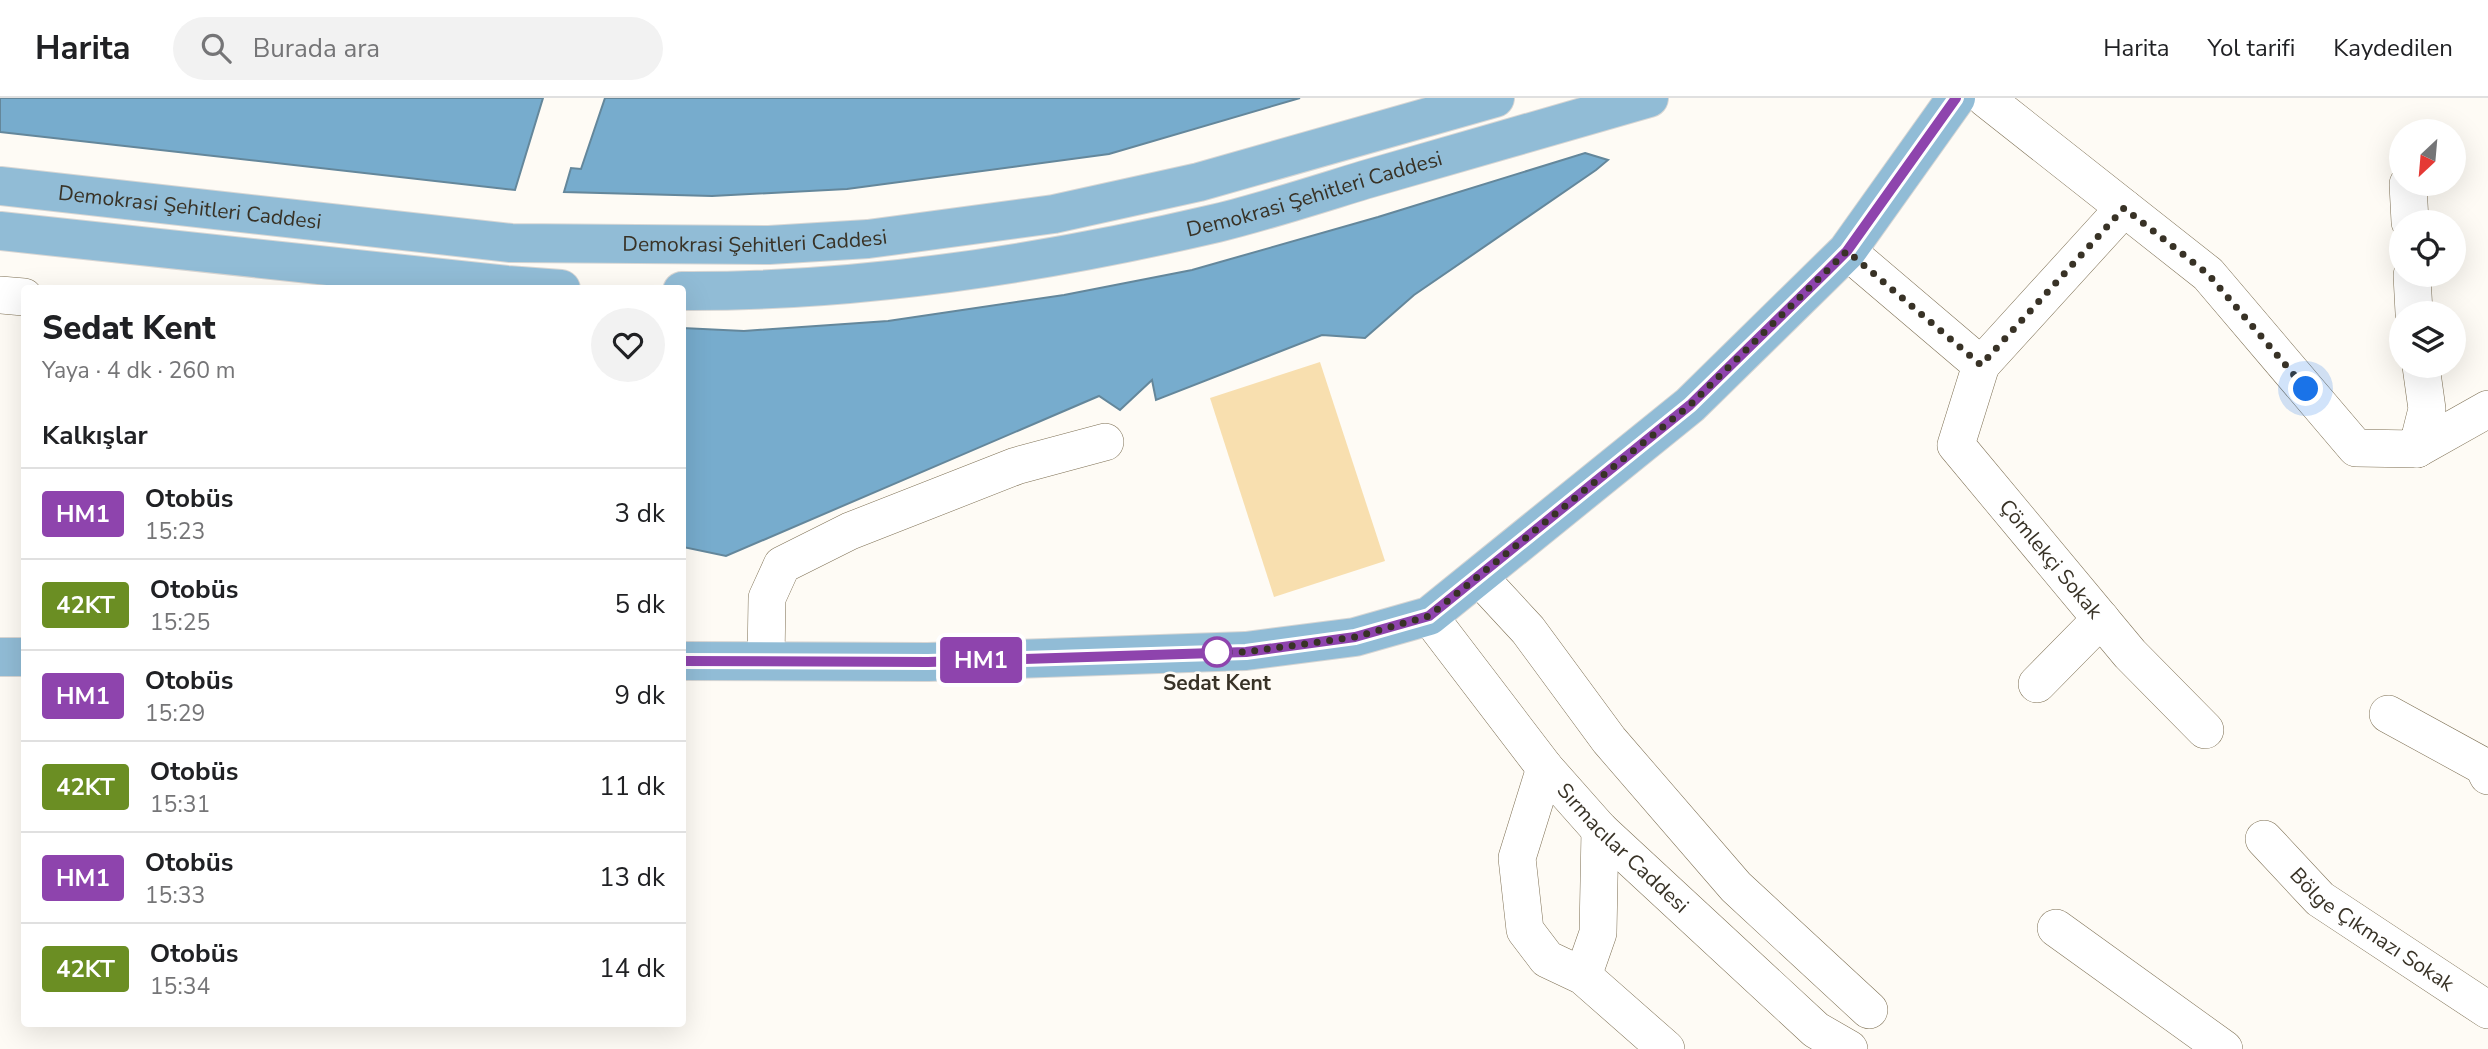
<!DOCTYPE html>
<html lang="tr">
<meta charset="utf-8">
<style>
:root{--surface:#fff;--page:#f2f2f2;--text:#202124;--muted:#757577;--line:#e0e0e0}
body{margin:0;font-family:"Nunito Sans",sans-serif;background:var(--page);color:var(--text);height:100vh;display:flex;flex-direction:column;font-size:26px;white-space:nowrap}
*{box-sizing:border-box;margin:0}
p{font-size:23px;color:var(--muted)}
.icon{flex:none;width:38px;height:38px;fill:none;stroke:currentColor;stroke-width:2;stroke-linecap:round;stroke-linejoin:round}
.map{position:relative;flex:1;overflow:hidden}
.side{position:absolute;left:21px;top:187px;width:665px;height:742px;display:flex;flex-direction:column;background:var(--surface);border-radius:7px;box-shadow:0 7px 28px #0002}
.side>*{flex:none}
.badge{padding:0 14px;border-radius:5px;font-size:24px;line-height:46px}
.needle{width:46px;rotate:206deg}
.buttons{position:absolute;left:2389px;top:21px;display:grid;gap:14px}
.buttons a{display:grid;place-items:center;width:77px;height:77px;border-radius:50%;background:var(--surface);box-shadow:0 7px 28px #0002;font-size:35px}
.you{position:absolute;width:35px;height:35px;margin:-18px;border:5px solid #fff;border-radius:50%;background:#1a73e8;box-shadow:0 0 0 10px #1a73e833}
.map>.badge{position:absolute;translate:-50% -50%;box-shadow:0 0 0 4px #fff}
h2{padding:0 21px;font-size:26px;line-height:63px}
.round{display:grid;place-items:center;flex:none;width:74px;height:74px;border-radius:37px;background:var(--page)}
.overview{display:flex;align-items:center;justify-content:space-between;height:119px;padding:0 21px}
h1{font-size:33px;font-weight:800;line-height:52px}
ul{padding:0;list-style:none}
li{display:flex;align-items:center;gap:21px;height:91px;padding:0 21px;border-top:2px solid var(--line)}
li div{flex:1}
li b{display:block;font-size:26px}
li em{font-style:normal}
li .badge{min-width:77px;font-weight:700;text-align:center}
header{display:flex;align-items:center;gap:42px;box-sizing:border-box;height:98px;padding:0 35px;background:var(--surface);border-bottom:2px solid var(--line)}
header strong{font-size:33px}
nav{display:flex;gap:38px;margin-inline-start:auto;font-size:24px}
.search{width:490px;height:63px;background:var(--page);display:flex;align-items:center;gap:18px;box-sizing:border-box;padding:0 24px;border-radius:38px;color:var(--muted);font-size:26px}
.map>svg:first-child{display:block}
.green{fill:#f8dfaf}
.water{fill:#77accd;stroke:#64879b;stroke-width:2}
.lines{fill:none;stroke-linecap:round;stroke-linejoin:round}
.minor-casing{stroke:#7e7054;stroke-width:38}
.major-casing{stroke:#d7d6d4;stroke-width:40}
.minor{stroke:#fff;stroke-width:37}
.major{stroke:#91bcd6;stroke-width:38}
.line-casing{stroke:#fff;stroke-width:16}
.line{stroke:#8e44ad;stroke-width:10}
.walk{stroke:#383226;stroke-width:7;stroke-dasharray:0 12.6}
.stop-dot{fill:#fff;stroke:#8e44ad;stroke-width:3.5}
.labels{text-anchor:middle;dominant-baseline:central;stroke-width:5;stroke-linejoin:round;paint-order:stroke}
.street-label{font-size:21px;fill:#383226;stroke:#fefbf5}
.stop-label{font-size:21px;font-weight:bold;fill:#383226;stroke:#fefbf5}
</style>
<header>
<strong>Harita</strong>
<div class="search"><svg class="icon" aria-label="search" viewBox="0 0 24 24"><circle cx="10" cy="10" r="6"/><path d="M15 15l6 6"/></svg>Burada ara</div>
<nav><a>Harita</a><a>Yol tarifi</a><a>Kaydedilen</a></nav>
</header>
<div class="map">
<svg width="2488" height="951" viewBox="0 0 2488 951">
<rect width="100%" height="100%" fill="#fefbf5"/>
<path class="green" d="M1320 264 1385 463 1274 499 1210 300Z"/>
<path class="water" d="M0 0H543L515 92 0 34Z
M605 0H1300L1109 56 847 91 712 98 564 94 571 70 581 71Z
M1585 55 1608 62 1596 72 1414 197 1365 240 1322 237 1156 302 1152 282 1120 312 1099 298 726 458 683 449V230L744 233 888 223 1064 197 1192 172 1378 119Z"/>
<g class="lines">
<defs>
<g id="minor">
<path d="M1985 0 2208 176 2356 350 2417 351 2427 311 2421 268"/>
<path d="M2408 86 2410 124"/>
<path id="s1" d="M1847 153 1981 267 1956 347 2130 556 2205 632"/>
<path d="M2412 177 2414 215"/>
<path d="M0 197 24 199"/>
<path d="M1981 267 2124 110"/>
<path d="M2417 351 2488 311"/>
<path d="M1478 478 1528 532 1609 642 1736 789 1869 912"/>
<path id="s2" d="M1429 518 1545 670 1600 732 1816 932 1849 951"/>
<path d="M766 563 767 500 782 467 850 433 1016 368 1105 344"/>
<path d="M2037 586 2101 521"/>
<path d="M2388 616 2483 668 2488 678"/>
<path d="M1545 670 1517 760 1525 832 1547 861 1583 878 1666 951"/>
<path id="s3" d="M2264 741 2320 801 2488 912"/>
<path d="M2056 830 2224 951"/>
<path d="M1583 878 1598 835 1600 732"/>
</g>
<g id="major">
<path id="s4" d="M0 88 511 145 769 147 868 141 1054 116 1199 84 1495 0"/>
<path d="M0 133 507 187 561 191"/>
<path id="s5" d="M682 193C862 194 1042 166 1217 125 1266 113 1315 97 1364 82 1459 55 1554 27 1649 0"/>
<path d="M0 559H24"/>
<path d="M682 563 928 564 1246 553 1355 539 1429 518 1690 307 1847 153 1956 0"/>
</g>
</defs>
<use href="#minor" class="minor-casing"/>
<use href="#major" class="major-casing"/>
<use href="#minor" class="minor"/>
<use href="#major" class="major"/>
</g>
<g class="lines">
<defs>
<path id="line" d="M682 563 928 564 1246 554 1355 539 1429 518 1690 307 1827 173 1847 153 1956 0"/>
</defs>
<use href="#line" class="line-casing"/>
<use href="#line" class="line"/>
<path class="walk" d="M1217 554H1246L1355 539 1429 518 1690 307 1847 153 1981 267 2124 110 2208 176 2306 291"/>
</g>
<circle class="stop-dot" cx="1217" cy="554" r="14"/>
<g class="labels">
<g class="street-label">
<text stroke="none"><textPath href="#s5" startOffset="642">Demokrasi Şehitleri Caddesi</textPath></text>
<text stroke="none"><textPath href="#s4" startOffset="191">Demokrasi Şehitleri Caddesi</textPath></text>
<text stroke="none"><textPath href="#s4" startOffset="758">Demokrasi Şehitleri Caddesi</textPath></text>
<text stroke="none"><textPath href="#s1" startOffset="408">Çömlekçi Sokak</textPath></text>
<text stroke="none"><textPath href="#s2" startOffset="303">Sırmacılar Caddesi</textPath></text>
<text stroke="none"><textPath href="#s3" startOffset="142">Bölge Çıkmazı Sokak</textPath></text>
</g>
<g class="stop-label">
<text x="1217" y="585">Sedat Kent</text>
</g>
</g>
</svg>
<div class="buttons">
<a><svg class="needle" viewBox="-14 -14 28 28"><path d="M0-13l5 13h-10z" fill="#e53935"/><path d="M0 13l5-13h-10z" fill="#757577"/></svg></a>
<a><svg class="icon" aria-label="locate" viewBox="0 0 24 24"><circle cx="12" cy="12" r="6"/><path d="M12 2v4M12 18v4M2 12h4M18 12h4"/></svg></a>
<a><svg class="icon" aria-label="layers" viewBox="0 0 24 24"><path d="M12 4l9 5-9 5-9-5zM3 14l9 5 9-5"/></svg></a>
</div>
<div class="you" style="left:2306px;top:291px"></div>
<b class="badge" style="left:981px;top:562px;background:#8e44ad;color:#fff">HM1</b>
<section class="side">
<div class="overview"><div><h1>Sedat Kent</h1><p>Yaya · 4 dk · 260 m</p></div><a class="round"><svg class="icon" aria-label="heart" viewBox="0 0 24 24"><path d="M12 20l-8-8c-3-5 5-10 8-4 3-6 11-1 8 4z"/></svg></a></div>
<h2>Kalkışlar</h2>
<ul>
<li><span class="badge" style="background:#8e44ad;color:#fff">HM1</span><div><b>Otobüs</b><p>15:23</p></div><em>3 dk</em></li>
<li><span class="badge" style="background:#6b8e23;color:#fff">42KT</span><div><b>Otobüs</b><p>15:25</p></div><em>5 dk</em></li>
<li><span class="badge" style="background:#8e44ad;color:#fff">HM1</span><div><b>Otobüs</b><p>15:29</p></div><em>9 dk</em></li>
<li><span class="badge" style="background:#6b8e23;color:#fff">42KT</span><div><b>Otobüs</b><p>15:31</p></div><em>11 dk</em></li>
<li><span class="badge" style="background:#8e44ad;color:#fff">HM1</span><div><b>Otobüs</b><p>15:33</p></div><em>13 dk</em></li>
<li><span class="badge" style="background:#6b8e23;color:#fff">42KT</span><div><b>Otobüs</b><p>15:34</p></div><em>14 dk</em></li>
</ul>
</section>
</div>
